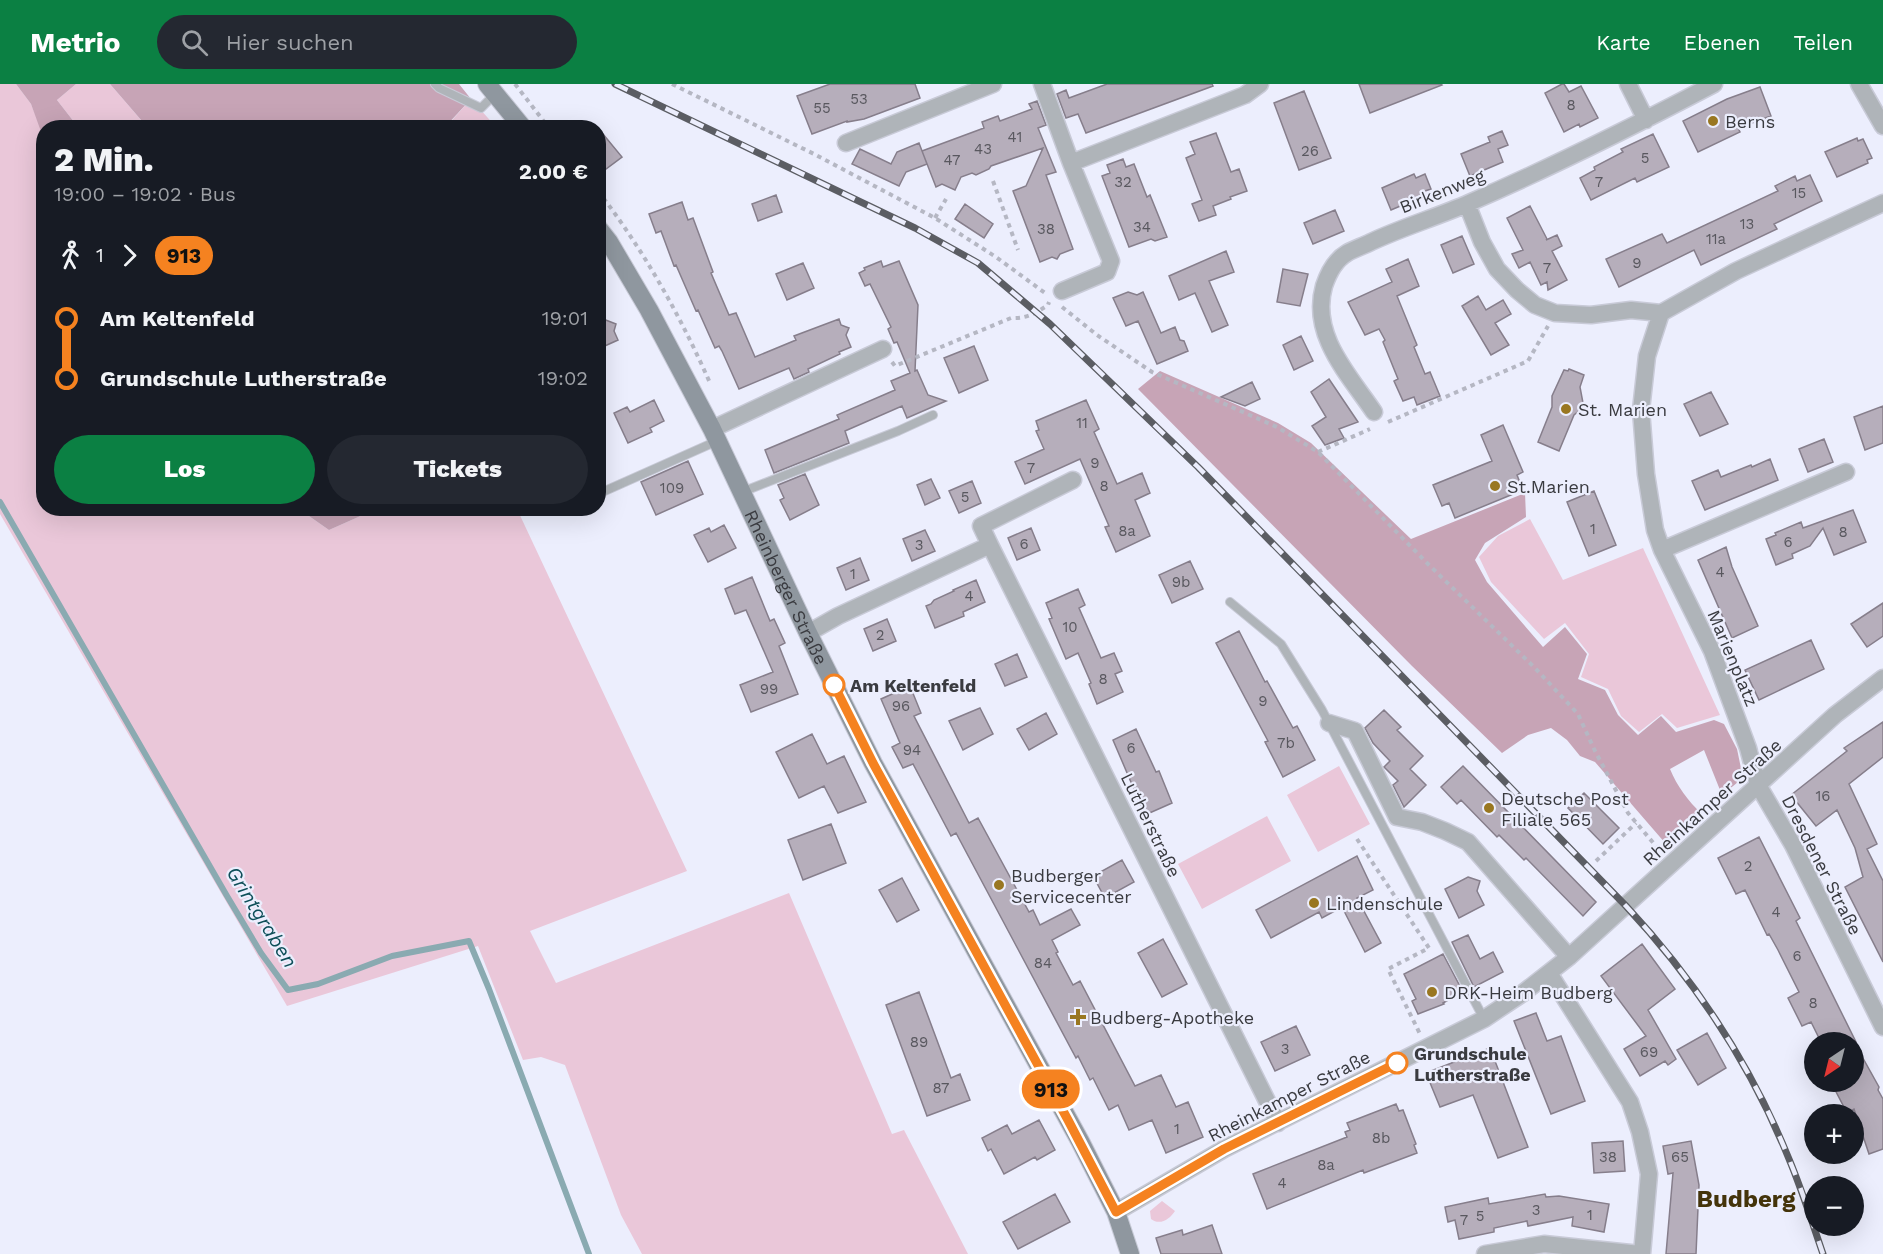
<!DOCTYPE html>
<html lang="de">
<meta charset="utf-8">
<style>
:root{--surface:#171b24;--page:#242831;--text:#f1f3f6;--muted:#9ea1a6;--accent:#0b8043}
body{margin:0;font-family:"Work Sans",sans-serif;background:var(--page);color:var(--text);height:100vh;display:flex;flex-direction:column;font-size:22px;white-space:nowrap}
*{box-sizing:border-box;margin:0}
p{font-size:20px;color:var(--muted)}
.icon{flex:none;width:33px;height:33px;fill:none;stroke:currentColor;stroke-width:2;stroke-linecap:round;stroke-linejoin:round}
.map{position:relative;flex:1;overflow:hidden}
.panel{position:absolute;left:36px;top:36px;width:570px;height:396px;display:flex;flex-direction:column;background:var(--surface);border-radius:24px;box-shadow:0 6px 24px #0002}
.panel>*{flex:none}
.badge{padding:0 12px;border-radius:20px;font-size:21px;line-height:39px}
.needle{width:39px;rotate:215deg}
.fabs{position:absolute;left:1804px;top:948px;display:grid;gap:12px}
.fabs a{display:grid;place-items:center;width:60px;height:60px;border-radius:50%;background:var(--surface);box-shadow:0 6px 24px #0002;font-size:30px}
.map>.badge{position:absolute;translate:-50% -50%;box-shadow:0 0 0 3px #fff}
.legs{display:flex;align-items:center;gap:9px;height:66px;padding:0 18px;font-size:20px}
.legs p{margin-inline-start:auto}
.head{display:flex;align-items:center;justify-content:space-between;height:102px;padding:0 18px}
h1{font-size:33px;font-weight:800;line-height:45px}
.button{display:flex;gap:12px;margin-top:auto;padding:12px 18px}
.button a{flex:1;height:69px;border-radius:36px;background:var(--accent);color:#fff;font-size:24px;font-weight:800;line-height:69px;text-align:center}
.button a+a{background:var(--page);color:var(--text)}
ul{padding:0 18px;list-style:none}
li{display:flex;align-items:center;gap:21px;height:60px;font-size:22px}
li i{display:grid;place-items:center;width:9px;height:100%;margin:0 8px;background:currentColor}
li i::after{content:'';width:15px;height:15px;margin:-8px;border:4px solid;border-radius:50%;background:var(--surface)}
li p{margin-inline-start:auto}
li:first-child i{background:linear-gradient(#0000 50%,currentColor 0)}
li:last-child i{background:linear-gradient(currentColor 50%,#0000 0)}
header{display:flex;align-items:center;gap:36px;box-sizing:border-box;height:84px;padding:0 30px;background:var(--accent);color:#fff}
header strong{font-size:28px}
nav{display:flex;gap:33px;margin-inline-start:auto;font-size:21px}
.search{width:420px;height:54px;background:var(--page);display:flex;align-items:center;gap:15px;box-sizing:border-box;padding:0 21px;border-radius:33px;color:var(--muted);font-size:22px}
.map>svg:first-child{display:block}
.green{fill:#eac7d9}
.forest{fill:#c7a4b6}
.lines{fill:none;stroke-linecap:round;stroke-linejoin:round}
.stream{stroke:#8aaab1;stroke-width:6}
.building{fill:#b6aebb;stroke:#867e8b;stroke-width:1.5}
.lane-casing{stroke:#c8cad7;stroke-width:10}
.street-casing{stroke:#c8cad7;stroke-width:19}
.secondary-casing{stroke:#c8cad7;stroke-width:20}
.path{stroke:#b5b7c3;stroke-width:4;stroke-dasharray:4.5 4.5;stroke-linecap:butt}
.lane{stroke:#afb4b9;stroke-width:8}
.street{stroke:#afb4b9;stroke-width:16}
.secondary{stroke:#8f979f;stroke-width:18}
.rail-casing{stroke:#5b5d63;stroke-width:7}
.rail{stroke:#eceefd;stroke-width:4.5;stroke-dasharray:14;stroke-linecap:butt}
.line-1-casing{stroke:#fff;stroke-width:14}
.line-1{stroke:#f58220;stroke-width:9}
.poi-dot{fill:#997721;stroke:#eceefd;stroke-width:2}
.stop-1-dot{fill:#fff;stroke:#f58220;stroke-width:3}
.labels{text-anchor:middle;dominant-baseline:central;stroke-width:4.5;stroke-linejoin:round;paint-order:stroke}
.number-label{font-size:15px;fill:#59585f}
.poi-label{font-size:18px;fill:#3a3b40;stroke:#eceefd;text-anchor:start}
.street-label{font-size:18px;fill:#3a3b40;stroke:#eceefd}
.stop-label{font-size:18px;font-weight:bold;fill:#3a3b40;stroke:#eceefd;text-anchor:start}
.water-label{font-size:20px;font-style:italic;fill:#0e4e58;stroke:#eceefd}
.district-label{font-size:24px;font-weight:bold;fill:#44340b;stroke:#eceefd}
</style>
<header>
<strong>Metrio</strong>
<div class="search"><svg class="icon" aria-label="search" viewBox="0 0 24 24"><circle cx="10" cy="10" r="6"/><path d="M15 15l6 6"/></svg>Hier suchen</div>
<nav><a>Karte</a><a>Ebenen</a><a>Teilen</a></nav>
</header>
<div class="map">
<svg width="1883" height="1170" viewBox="0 0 1883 1170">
<rect width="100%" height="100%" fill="#eceefd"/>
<path class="green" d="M0 0H16L31 20 43 50 44 424 299 425 329 446 374 426V425H517L687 787 530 847 556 899 789 809 892 1050 904 1046 968 1170H642L621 1131 565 981 541 973 523 976 478 862 287 922 0 430Z
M76 0H110L147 43H78L57 16Z
M471 15 496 43 445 44Z
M1530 435 1563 496 1643 464 1720 631 1677 644 1662 630 1639 648 1621 632 1608 605 1581 593 1589 570 1565 539 1544 555 1491 498 1479 473 1498 452Z
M1339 682 1370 740 1318 768 1287 711Z
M1267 732 1291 777 1202 825 1178 780Z
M1162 1117 1175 1127C1170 1135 1160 1142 1151 1135L1150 1127Z"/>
<path class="forest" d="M16 0H76L57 16 78 43 44 44 43 53 31 20Z
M110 0H459L471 15 445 43 148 44Z
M1160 287 1278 339 1311 359 1411 455 1525 409 1526 433 1485 459 1475 476 1487 498 1543 563 1565 543 1587 570 1578 595 1605 606 1618 631 1638 651 1661 632 1676 648 1714 636 1724 640 1737 665 1743 694 1722 711 1704 666 1670 685C1677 702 1688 717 1702 730L1666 760 1595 678 1580 672 1567 656 1551 644 1528 651 1502 669 1412 582 1138 305Z
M374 425V426L329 446 299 425Z"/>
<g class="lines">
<path class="stream" d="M0 418 227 812 261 869 288 906 318 900 392 872 469 857 489 905 589 1170"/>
</g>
<path class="building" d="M830 0H915L920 14 864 35 847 38V37L812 50 797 12Z
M1107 0H1212L1213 2 1086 49 1078 30 1066 34 1057 10 1066 6 1069 14Z
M1359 0H1441L1442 1 1370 29Z
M1562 0H1564L1569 8 1581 2 1598 34 1580 43 1579 40 1564 48 1545 9Z
M1760 3 1771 32 1738 44 1740 48 1698 68 1683 37 1727 15Z
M1304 7 1331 74 1299 86 1274 19Z
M1037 17 1046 41 1038 44 1056 88 1046 91 1073 165 1060 170 1057 175 1052 173 1040 178 1013 107 1026 102 1043 64 991 82 989 85 976 91 972 89 961 93 955 106 942 100 936 103 922 67 984 44 982 38 998 32 1000 37 1032 25 1029 20Z
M598 44 622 73 598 91Z
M1502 47 1508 61 1498 65 1503 78 1470 92 1461 70 1490 58 1488 53Z
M1216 49 1231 88 1239 85 1247 107 1230 113 1231 115 1213 122 1216 131 1199 137 1192 120 1202 116 1186 74 1195 70 1190 58Z
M1653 50 1669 83 1637 98 1635 94 1591 116 1580 94 1595 86 1594 83 1623 68 1621 65Z
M1857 54 1858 57 1863 55 1872 74 1867 76 1868 79 1837 93 1825 68Z
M919 59 927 80 906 88 899 102 852 80 860 65 891 80 897 68Z
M1123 75 1126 83 1134 80 1147 113 1150 111 1167 153 1155 157 1151 155 1129 163 1102 92 1110 89 1107 81Z
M1414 90 1416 94 1425 90 1431 105 1422 108 1424 112 1391 126 1382 104Z
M1810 91 1822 117 1774 140 1777 145 1701 181 1694 166 1619 203 1606 175 1662 150 1667 159 1778 107 1775 102 1795 92 1797 97Z
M776 111 782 128 758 137 752 120Z
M682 118 688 136 693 134 713 188 711 189 729 231 736 229 755 273 796 256 794 252 839 235 841 241 849 244 846 251 851 263 839 268 840 270 808 285 809 288 794 295 789 284 739 305 722 267 719 262 715 264 698 226 696 227 676 181 674 182 661 147 656 149 649 130Z
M965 120 993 140 984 154 955 135Z
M1530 122 1547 155 1546 156 1557 151 1562 162 1552 167 1567 196 1548 206 1547 198 1541 201 1530 178 1519 184 1512 170 1523 166 1507 134Z
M1335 126 1344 147 1313 160 1304 139Z
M1462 152 1474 180 1453 189 1441 161Z
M1226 167 1234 188 1209 197 1228 241 1212 248 1195 209 1179 216 1169 192Z
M1408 175 1419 202 1397 212 1417 261 1414 263 1425 290 1430 288 1440 312 1417 321 1414 313 1403 317 1394 297 1398 295 1383 258 1385 256 1379 245 1365 251 1348 218 1392 198 1386 185Z
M881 177 883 183 899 177 918 221 915 287 917 286 928 311 946 317 907 334 902 322 845 347 849 359 774 389 765 366 839 335 837 331 895 306 891 297 910 289 897 258 894 259 888 245 891 243 870 200 865 202 859 189 865 186 864 184Z
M803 179 814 204 787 216 776 190Z
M1283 185 1308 190 1300 222 1277 218Z
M1128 208 1137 211 1143 208 1161 249 1175 243 1180 256 1184 257 1188 267 1157 280 1138 237 1126 242 1113 214Z
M1478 212 1486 226 1503 216 1511 230 1495 239 1509 261 1491 271 1462 222Z
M598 233 616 240 614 247 618 256 598 265Z
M1301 252 1313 277 1294 286 1283 261Z
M974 262 988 296 959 309 944 274Z
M1569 285 1584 291 1580 303 1583 319 1580 326 1574 331 1559 367 1538 358 1552 323V312L1564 286 1568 287Z
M1329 295 1358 338 1339 345 1344 354 1325 361 1312 342 1326 333 1311 308Z
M1252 298 1260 315 1245 322 1221 313Z
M1711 308 1728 340 1700 352 1684 320Z
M654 316 664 337 650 344 652 348 628 359 614 329 627 323 630 328Z
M1086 316 1099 345 1094 348 1117 400 1142 389 1150 409 1135 416 1150 452 1116 468 1105 443 1109 442 1080 375 1025 400 1015 378 1044 365 1036 347 1039 346 1036 337Z
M1883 322V359L1865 366 1854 333Z
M1503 341 1523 388 1517 391 1523 406 1455 434 1449 419 1442 422 1433 401 1492 377 1481 351Z
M1824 355 1833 378 1808 388 1799 365Z
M1770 375 1778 396 1705 426 1692 397 1718 386 1721 393 1751 381 1752 383Z
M688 377 703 410 656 431 641 398Z
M805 390 819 421 790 436 780 416 784 414 778 401Z
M931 395 940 414 925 421 917 401Z
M972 397 981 419 959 429 949 407Z
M1594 407 1616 461 1589 472 1567 418Z
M1853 426 1866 458 1834 471 1823 444 1810 462 1792 470 1793 474 1776 481 1766 455 1776 451 1775 449 1801 438 1803 444Z
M724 441 736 464 708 478 694 451 709 444 711 448Z
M1031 444 1040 466 1017 476 1008 454Z
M925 446 935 467 912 477 903 455Z
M1726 463 1732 483 1758 542 1732 554 1698 476Z
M860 474 869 496 846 506 837 484Z
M1190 477 1203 505 1172 519 1159 491Z
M752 493 770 537 774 535 785 559 779 562 798 610 751 628 740 601 773 588 746 526 735 530 725 505Z
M976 496 985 518 963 528 964 532 935 544 926 522 931 520 934 516 954 507 953 506Z
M1078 505 1085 521 1079 524 1101 574 1114 569 1122 587 1115 590 1123 608 1097 620 1089 600 1091 599 1078 569 1066 575 1049 535 1052 534 1046 519Z
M1883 519V552L1867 563 1851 540Z
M887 535 896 557 873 567 864 545Z
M1239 547 1265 598 1267 597 1293 644 1297 642 1315 676 1283 693 1265 658 1268 657 1216 559Z
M1811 556 1824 585 1759 616 1745 586Z
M1017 570 1027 593 1005 602 995 580Z
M910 602 921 629 914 632 969 739 978 734 1029 828 1033 826 1040 841 1071 825 1080 841 1052 856 1058 868 1056 869 1073 901 1080 897 1135 1002 1161 991 1176 1023 1188 1018 1203 1053 1166 1069 1152 1036 1129 1046 1118 1021 1109 1026 1093 994 1090 996 1078 972 1076 974 956 749 951 752 913 680 903 684 892 663 900 659 881 615Z
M980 624 993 650 963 666 949 637Z
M1384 626 1401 643 1397 646 1423 672 1410 685 1426 701 1404 723 1393 701 1398 697 1384 683 1390 677 1373 659 1365 644Z
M1046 629 1057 650 1029 666 1017 645Z
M1883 638V673L1849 700 1877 760 1867 765 1883 797V878L1845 803 1863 793 1855 764 1837 726 1816 742 1791 711 1847 667 1844 664Z
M1136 645 1156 688 1159 687 1172 719 1145 731 1113 656Z
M812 650 827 680 844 672 866 718 838 729 824 702 799 714 776 668Z
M1463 682 1596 818 1583 832 1526 774 1524 776 1499 751 1497 753 1461 716 1457 720 1441 703Z
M1584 709 1619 744 1603 760 1568 724Z
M831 740 846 779 803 796 788 756Z
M1759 753 1800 834 1796 837 1856 958H1854L1879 1003 1878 1006 1883 1015V1065L1869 1070 1854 1025 1847 1029 1831 998H1854V958H1821L1811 938 1802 942 1788 914 1799 908 1778 866 1769 850 1767 851 1745 806 1736 810 1718 774Z
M1357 772 1373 806 1357 814 1381 859 1365 868 1342 823 1322 834 1319 828 1271 854 1256 826Z
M1122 776 1134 798 1105 814 1093 792Z
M1468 793 1480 797 1477 807 1484 821 1459 834 1445 805Z
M902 794 919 826 897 838 879 806Z
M1468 851 1480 875 1493 868 1503 888 1474 903 1452 858Z
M1163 855 1187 900 1162 913 1138 869Z
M1642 860 1675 905 1648 926 1676 975 1668 981 1665 977 1640 992 1624 965 1646 952 1601 892Z
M1443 870 1463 908 1443 919 1444 920 1418 930 1412 917 1416 915 1404 890Z
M919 908 951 994 960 990 970 1016 927 1032 886 921Z
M1536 929 1547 957 1561 952 1585 1017 1551 1030 1514 937Z
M1296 942 1310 971 1275 987 1261 958Z
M1707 949 1726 984 1698 1001 1677 966Z
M1490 964 1528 1063 1498 1074 1473 1011 1440 1023 1426 989Z
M1396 1020 1399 1027 1403 1026 1416 1060 1414 1061 1417 1069 1364 1089 1363 1086 1267 1125 1253 1090 1347 1053 1345 1048 1350 1046 1347 1039Z
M1039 1036 1055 1066 1037 1076 1035 1073 1004 1090 991 1065 988 1067 982 1054 1007 1041 1012 1050Z
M1623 1057 1625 1087 1594 1089 1592 1059Z
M1691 1057 1699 1101 1696 1170H1666L1673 1089 1668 1090 1663 1062Z
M1055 1110 1070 1138 1018 1165 1003 1138Z
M1545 1110 1546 1113 1559 1112 1609 1120 1604 1148 1572 1142 1573 1133 1528 1142 1527 1137 1494 1144V1148L1459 1155 1455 1136 1448 1138 1445 1123 1488 1114 1489 1120Z
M1212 1141 1222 1170H1161L1156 1154 1182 1146 1183 1151Z"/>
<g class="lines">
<defs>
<path id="lane" d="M435 0 439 4 481 24 495 10
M742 408 898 347 933 331
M598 410 717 357
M1230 518 1281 560 1322 626 1484 935"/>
<path id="street" d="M1042 0 1071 79
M1628 0 1646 36
M1859 0 1883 42
M846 59 993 0
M1467 120 1482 158 1497 185 1517 206 1535 221 1555 229 1591 231 1631 226 1661 229 1736 187 1883 119
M1062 207 1107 188 1111 177 1071 79 1245 11 1260 0
M1661 229 1647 272 1641 326 1646 390 1655 446 1662 466 1712 567 1748 664 1758 701 1793 761 1883 943
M1374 328C1349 291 1310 251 1324 202 1328 190 1335 176 1347 169 1354 165 1363 162 1371 158 1403 143 1437 133 1469 119 1552 83 1634 42 1714 0
M712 345 883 265
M990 461 1278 1039
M1662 466 1846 388
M808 549 838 532 990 461 981 442 1073 396
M1329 639 1355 647 1397 733 1422 738 1445 747 1468 758 1569 873
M1549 889 1630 1018 1640 1048 1649 1090 1642 1170
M1116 1128 1224 1065 1484 935 1523 909 1569 873 1835 631 1883 594
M1485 1170 1544 1160 1640 1170"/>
<g id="secondary">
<path d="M487 0 523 44"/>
<path id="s1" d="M598 144 609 158 649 226 712 345 808 549 873 679 1080 1057 1116 1128 1130 1170"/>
</g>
</defs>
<use href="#lane" class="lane-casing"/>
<use href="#street" class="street-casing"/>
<use href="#secondary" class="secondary-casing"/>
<path class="path" d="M515 0 549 44
M672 0 814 70 935 134 996 173 1045 209
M993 97 1018 166
M598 107C643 165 680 231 710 299
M935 134 946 115
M1062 223 1097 251 1152 288 1277 343 1318 368 1428 480 1535 584 1578 630 1595 667 1628 729 1661 768
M892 278 895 282 1011 234C1026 235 1036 229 1048 221L1049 218
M1388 338 1528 277 1548 242
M1318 368 1370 345
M1357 755 1429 864 1388 885 1420 950
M1596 777 1636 739"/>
<use href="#lane" class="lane"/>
<use href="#street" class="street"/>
<use href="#secondary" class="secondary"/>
<defs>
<path id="rail" d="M615 0 915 144 978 179 1050 240 1198 383 1626 822C1695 896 1751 981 1789 1075 1802 1106 1812 1138 1823 1170"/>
</defs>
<use href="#rail" class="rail-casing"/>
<use href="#rail" class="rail"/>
</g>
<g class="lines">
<defs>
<path id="line-1" d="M834 601 873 679 1068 1036 1116 1128 1224 1065 1397 979"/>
</defs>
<use href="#line-1" class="line-1-casing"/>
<use href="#line-1" class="line-1"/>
</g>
<g class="poi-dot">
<circle cx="1713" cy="37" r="6"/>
<circle cx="1566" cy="325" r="6"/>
<circle cx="1495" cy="402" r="6"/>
<circle cx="1489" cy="724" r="6"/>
<circle cx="999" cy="801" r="6"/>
<circle cx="1314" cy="819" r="6"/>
<circle cx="1432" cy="908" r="6"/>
<path d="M1075 924h6v6h6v6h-6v6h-6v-6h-6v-6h6z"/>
</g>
<g class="stop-1-dot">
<circle cx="834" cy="601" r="10"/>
<circle cx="1397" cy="979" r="10"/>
</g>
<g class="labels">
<g class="number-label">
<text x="859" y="15">53</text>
<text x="1571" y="21">8</text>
<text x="822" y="24">55</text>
<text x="1015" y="53">41</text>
<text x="983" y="65">43</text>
<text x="1310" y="67">26</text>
<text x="1645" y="74">5</text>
<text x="952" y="76">47</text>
<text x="1123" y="98">32</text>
<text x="1599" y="98">7</text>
<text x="1799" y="109">15</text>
<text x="1747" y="140">13</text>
<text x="1142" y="143">34</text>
<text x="1046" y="145">38</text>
<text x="1716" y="155">11a</text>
<text x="1637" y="179">9</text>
<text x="1547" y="184">7</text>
<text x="1082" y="339">11</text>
<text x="1095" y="379">9</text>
<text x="1031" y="384">7</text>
<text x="1104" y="402">8</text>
<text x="672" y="404">109</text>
<text x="965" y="413">5</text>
<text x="1593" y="445">1</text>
<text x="1127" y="447">8a</text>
<text x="1843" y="448">8</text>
<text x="1788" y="458">6</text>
<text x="1024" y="460">6</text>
<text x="919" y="461">3</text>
<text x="1720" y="488">4</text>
<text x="853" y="490">1</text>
<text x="1181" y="498">9b</text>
<text x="969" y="512">4</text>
<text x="1070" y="543">10</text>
<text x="880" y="551">2</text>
<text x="1103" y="595">8</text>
<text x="769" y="605">99</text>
<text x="1263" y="617">9</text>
<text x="901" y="622">96</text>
<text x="1286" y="659">7b</text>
<text x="1131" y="664">6</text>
<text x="912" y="666">94</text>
<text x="1823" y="712">16</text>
<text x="1748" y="782">2</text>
<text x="1776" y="828">4</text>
<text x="1797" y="872">6</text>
<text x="1043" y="879">84</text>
<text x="1813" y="919">8</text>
<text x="919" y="958">89</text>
<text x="1285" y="965">3</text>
<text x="1649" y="968">69</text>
<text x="941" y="1004">87</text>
<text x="1177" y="1045">1</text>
<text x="1381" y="1054">8b</text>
<text x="1608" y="1073">38</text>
<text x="1680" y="1073">65</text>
<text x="1326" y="1081">8a</text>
<text x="1282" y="1099">4</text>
<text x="1536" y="1126">3</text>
<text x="1590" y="1131">1</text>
<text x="1480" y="1132">5</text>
<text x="1464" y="1136">7</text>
</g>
<g class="poi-label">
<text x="1725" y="37">Berns</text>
<text x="1578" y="325">St. Marien</text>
<text x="1507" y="402">St.Marien</text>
<text x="1501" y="714">Deutsche Post<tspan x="1501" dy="21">Filiale 565</tspan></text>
<text x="1011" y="791">Budberger<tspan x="1011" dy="21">Servicecenter</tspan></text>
<text x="1326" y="819">Lindenschule</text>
<text x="1444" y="908">DRK-Heim Budberg</text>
<text x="1090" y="933">Budberg-Apotheke</text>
</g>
<g class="street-label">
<text transform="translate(1442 107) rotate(-22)">Birkenweg</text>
<text stroke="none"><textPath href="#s1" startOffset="406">Rheinberger Straße</textPath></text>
<text transform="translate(1733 574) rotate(67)">Marienplatz</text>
<text transform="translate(1712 718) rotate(-42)">Rheinkamper Straße</text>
<text transform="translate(1151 741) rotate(64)">Lutherstraße</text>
<text transform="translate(1822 781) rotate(63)">Dresdener Straße</text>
<text transform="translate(1289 1012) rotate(-27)">Rheinkamper Straße</text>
</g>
<g class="stop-label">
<text x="850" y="601">Am Keltenfeld</text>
<text x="1414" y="969">Grundschule<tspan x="1414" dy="21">Lutherstraße</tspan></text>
</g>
<g class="water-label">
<text transform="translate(262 833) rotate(58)">Grintgraben</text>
</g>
<g class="district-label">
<text x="1746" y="1115">Budberg</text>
</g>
</g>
</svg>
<div class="fabs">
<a><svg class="needle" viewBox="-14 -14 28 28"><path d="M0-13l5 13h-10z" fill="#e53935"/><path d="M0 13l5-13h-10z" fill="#9ea1a6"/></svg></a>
<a>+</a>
<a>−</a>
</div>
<b class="badge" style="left:1051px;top:1005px;background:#f58220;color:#111">913</b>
<section class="panel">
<div class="head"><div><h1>2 Min.</h1><p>19:00 – 19:02 · Bus</p></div><b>2.00 €</b></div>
<div class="legs"><svg class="icon" aria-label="walk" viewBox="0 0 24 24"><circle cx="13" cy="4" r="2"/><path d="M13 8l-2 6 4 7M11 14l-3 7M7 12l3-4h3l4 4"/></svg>1<svg class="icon" aria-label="forward" viewBox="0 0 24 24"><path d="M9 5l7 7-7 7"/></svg><b class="badge" style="background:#f58220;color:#111">913</b></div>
<ul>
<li><i style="color:#f58220"></i><b>Am Keltenfeld</b><p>19:01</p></li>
<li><i style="color:#f58220"></i><b>Grundschule Lutherstraße</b><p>19:02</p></li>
</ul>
<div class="button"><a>Los</a><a>Tickets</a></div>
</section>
</div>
